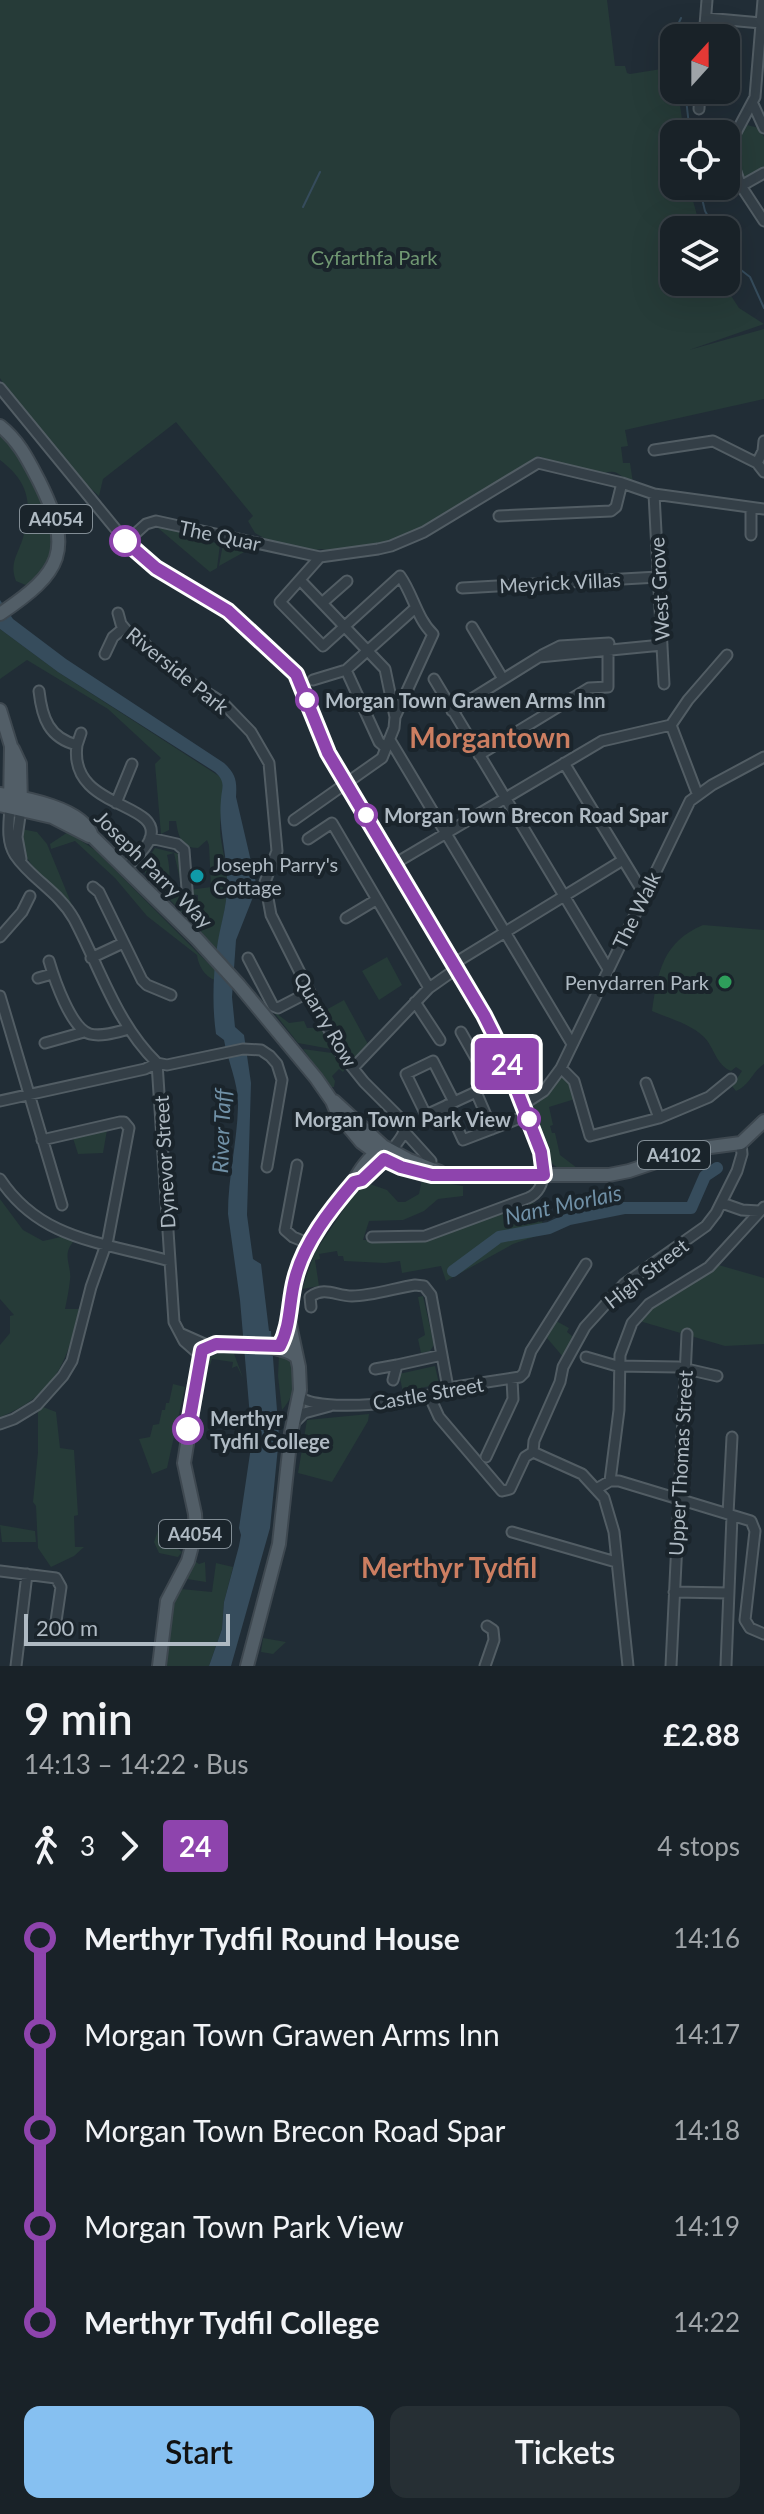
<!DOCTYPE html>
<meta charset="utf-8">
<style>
:root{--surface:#192228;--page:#262f34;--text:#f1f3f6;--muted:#9fa4a8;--line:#373f45;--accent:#86c0f1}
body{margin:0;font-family:Lato,sans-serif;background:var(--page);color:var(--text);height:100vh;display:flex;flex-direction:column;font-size:30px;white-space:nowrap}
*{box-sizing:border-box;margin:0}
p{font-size:26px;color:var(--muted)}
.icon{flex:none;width:44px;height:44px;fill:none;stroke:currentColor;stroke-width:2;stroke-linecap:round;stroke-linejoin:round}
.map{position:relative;height:1666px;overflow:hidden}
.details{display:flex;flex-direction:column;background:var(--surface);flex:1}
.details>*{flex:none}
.badge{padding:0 16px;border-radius:6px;font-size:28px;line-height:52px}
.needle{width:52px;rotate:21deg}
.controls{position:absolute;left:660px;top:24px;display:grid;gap:16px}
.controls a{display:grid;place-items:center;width:80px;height:80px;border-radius:16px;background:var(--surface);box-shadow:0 8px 32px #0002,0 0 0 2px var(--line);font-size:40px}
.scale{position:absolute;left:24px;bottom:20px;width:206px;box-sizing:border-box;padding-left:8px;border:4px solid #afbac3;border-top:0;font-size:22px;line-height:28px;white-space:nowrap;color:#afbac3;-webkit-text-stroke:6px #1a242b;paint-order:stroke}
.map>.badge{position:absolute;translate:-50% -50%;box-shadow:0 0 0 4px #fff}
.legs{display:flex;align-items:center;gap:12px;height:88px;padding:0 24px;font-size:26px}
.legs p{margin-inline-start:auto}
.head{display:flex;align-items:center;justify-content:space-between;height:136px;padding:0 24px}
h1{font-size:44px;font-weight:600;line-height:60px}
.button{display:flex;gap:16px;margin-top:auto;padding:16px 24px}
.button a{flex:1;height:92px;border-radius:16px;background:var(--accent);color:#111;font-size:32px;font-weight:600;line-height:92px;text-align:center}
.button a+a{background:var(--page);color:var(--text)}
ul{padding:0 24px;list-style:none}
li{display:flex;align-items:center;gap:28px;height:96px;font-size:30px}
li i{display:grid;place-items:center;width:12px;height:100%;margin:0 10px;background:currentColor}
li i::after{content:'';width:20px;height:20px;margin:-10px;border:6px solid;border-radius:50%;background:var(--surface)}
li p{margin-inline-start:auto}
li:first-child i{background:linear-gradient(#0000 50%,currentColor 0)}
li:last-child i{background:linear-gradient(currentColor 50%,#0000 0)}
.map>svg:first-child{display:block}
.green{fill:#263b38}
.water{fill:#364c5c}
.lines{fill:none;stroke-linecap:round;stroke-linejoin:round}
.stream{stroke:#364c5c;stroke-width:2}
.river{stroke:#364c5c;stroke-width:12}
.minor-casing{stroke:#525d64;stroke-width:13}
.major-casing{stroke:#3e4850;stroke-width:16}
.minor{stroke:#343f47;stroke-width:9}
.major{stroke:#525e67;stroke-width:12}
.line-1-casing{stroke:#fff;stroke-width:18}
.line-1{stroke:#8e44ad;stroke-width:12}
.stop-1-dot{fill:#fff;stroke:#8e44ad;stroke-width:4}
.culture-dot{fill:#0f9aa8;stroke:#1a242b;stroke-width:3}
.leisure-dot{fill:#2e9e5b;stroke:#1a242b;stroke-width:3}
.labels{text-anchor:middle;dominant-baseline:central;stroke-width:8;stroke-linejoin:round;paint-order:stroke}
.shield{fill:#1a242b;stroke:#828d95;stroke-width:2}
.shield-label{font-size:18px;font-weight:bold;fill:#afbac3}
.park-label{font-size:20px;fill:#709772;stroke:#1a242b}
.street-label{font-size:20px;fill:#afbac3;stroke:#1a242b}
.stop-label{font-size:20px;font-weight:bold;fill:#afbac3;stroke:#1a242b;text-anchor:start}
.poi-label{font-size:20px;fill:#afbac3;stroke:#1a242b;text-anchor:start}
.water-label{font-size:22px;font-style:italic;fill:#7090a6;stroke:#1a242b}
.district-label{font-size:28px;font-weight:bold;fill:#cc7e61;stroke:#1a242b}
</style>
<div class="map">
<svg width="764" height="1666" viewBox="0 0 764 1666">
<rect width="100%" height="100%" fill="#212d36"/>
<path class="green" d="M0 0H607L615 66H625L627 73 630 74 674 67V90H678L684 134H674V186H689L701 230H674V282H722L739 308 764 324 689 350 764 329V399L625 430 628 446 621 447 623 463H630L633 483C617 476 618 466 598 476L538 456 411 534 378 545 336 552 321 549 308 552 271 542 255 533 248 521 253 516 176 422 103 479 99 496 86 484 10 394 0 378Z
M747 125 759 128 764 137V170L747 179C731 167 735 140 747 125Z
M0 434C22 453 58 516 54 545 52 564 41 574 28 586L16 581C9 564 18 554 23 538 33 504 29 482 0 460Z
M161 524 175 527 180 534 220 544 217 568 210 572 158 528Z
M243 542 257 545 219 566 223 544 241 548Z
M0 629 58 672 222 778C225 790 220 814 220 829 221 848 228 867 227 886 227 908 220 928 217 949 206 938 188 920 190 903L198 900V895L189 894V890L211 887 209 845 207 840 198 848C181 848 178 835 176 821H169V830L161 834 155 764 161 758 108 709 27 660 0 679Z
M21 829 37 832 47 844 76 915C70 906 63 897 56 889 37 870 19 859 21 829Z
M68 832 95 850 215 970V980C205 977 198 965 197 955L147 916 115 878 75 841 51 849 50 844Z
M155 848 179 854 183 892 174 853 167 855C170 866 169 876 171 888L165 895 185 894 187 916 197 929 145 873 144 865Z
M703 925 764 930V1064C751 1073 751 1084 736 1091L732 1086 742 1071 736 1067 731 1071C716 1065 714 1047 704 1037 691 1024 668 1018 652 1011 658 971 663 942 703 925Z
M387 957 402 985 379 1000 362 971Z
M344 1000 369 1046 352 1061 324 1011Z
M272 1010 289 1023 304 1021 307 1028H321L331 1049 298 1043Z
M303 1049 332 1053 345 1069 343 1072 339 1069 332 1076 335 1081 334 1087H330Z
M561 1072 572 1082 575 1099 549 1107 553 1125 550 1126 552 1133H555L560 1155 577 1168H584V1172C548 1174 544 1155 536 1125 534 1117 531 1108 535 1100 541 1090 553 1080 561 1072Z
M102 1129 107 1130 103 1153 78 1154 73 1138Z
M422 1179 463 1186V1196L438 1199 424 1211 403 1220 369 1221 363 1240 421 1239 525 1202 538 1204 545 1233 513 1244 446 1281 441 1266 402 1273 400 1261 385 1263 344 1261 343 1256H338L337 1251 319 1254 320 1259 315 1260 319 1286 302 1289 315 1252 359 1187 367 1183 387 1190 398 1202H405L419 1194Z
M0 1199 23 1230 43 1241 61 1237 74 1241C61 1255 72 1265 70 1280 69 1290 67 1299 65 1309H79C68 1362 54 1396 0 1417V1345L10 1333V1316L14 1315 0 1299Z
M715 1264 764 1278V1344L725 1346 636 1320 650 1304Z
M423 1296 434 1345 430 1351 421 1353 418 1339 425 1335 418 1297Z
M556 1321 569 1328 567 1332 572 1336 564 1358 547 1338Z
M233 1351 243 1378 237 1366 232 1368 233 1362 212 1359 210 1365 205 1364 211 1353Z
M279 1355 288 1359C300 1376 295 1395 282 1410L278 1376Z
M435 1366 439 1384 403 1392 399 1374Z
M173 1384 185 1387 167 1468 152 1474 139 1439 150 1437 153 1425 159 1424 162 1410H165L166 1403H169Z
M43 1407 56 1412 60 1448 74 1450 78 1515 74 1516 75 1547H84L74 1556 51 1567 38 1548 36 1506 33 1502 38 1452V1412Z
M369 1414 368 1421 332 1482 298 1473 307 1420Z
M0 1525 35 1531 36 1542H2Z
M160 1525 166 1532 168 1540H173L175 1547 182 1552 178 1557 159 1553 154 1542Z
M195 1561 199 1564 205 1562 206 1582 187 1579Z
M216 1563 233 1567 224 1602 222 1629 209 1666H164C167 1639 168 1613 181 1589L212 1592Z
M263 1638 286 1642 273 1654 261 1652Z"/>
<path class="water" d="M0 600 13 619 66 659 224 763C236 774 237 781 236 797L257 887 236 940 232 997 235 1027 244 1035 251 1083 247 1215 253 1259 261 1264 269 1331H271L279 1437 270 1528 231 1666H209L222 1629 224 1602 239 1546 241 1535 239 1528 252 1440 240 1300 228 1214C228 1177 237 1143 238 1107 239 1084 228 1062 224 1040L216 1034C212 1006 213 976 217 947 220 926 227 907 227 886 228 857 218 829 221 799 222 787 226 782 215 772L58 672 0 629Z"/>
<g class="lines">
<path class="stream" d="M680 38 676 29 681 18
M685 90 690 134
M699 186 705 211 716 230
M303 207 320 172
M726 250 732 263 750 277 764 308"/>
<path class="river" d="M453 1271 499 1237 549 1228 569 1219 624 1208H691L705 1176 717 1168"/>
<defs>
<path id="minor" d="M763 0 755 97 731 142 735 169 741 186 764 221
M706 18 761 23
M704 38 707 0
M753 104 764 128
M699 109 700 90
M741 186 764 173
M0 388 132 549 156 568 228 611 296 674 328 753 484 1015C501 1049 545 1139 543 1173 543 1184 538 1194 528 1198L425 1236 372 1237
M764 441 763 451 757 463 764 472
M654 450 713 441 757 463
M654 494 664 684
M751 508V535
M499 516 611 511 616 507 622 483
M126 542 146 524 156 521 320 557 378 549 391 546 424 532 538 463 622 483 654 494 764 509
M300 580 385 669 395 717
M462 588 658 577
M322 603 347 581
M118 613 121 624 131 636 146 645 180 676 222 702 251 732 269 763 277 851 265 882 271 915 340 1052 364 1082 403 1121C408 1133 398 1141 391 1151
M472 627 503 679
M105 654 113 637 124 628
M542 655 560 646 609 643
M346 670 379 742 386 748
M434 679 608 969
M313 680 346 670 413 610
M39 691C42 718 49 738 77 745 68 810 164 801 150 839 146 850 133 860 126 868
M452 711 539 657 662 645
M671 725 688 700 727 655
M671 725 697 793
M390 740 572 1044
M77 745 81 733
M479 755 589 688 608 687V650
M564 763 644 894
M116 803 132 764
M10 807C9 823 6 841 15 855 31 879 59 892 74 919 100 968 116 1023 157 1063
M21 809 17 837 21 859
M294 820 382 758 394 728 395 717 433 634C417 619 413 594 400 576L323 646 280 602 320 557
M150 838 177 844 184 850 188 902
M308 839 332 823 429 988
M394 864 602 741 671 725
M93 887 99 892 142 980 147 985 171 995
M346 918 376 900
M0 937 22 912 30 896
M91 958 123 943
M248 958 273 1006 278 1008 309 992
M49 961C54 978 71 1029 90 1034 102 1037 117 1032 129 1029
M453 964 623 860
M38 978 52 974
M0 996 62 1205
M415 1002 440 1040
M461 1032 479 1064
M45 1043 84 1032
M471 1050 495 1038
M157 1063 174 1322 184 1341 200 1355
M353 1068 429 988 456 969
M561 1068 574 1081 590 1136 659 1118 709 1097 731 1079
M646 1083 659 1118
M0 1101 145 1069 157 1063 167 1065 243 1049 261 1050 270 1056 277 1064 282 1080 267 1167
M454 1102 433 1061 406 1074 426 1115 476 1092 492 1129
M524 1104 544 1091 561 1068 690 801 712 785 764 757
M447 1105 463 1140 528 1115
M404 1131 431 1161
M297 1165 285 1230 293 1237 310 1244
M0 1179C41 1241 104 1242 170 1261
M722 1203 742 1210 759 1211
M311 1307 310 1297C325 1286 336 1296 352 1296 372 1296 395 1288 415 1285L424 1286 431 1295 448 1388
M182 1334 209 1346
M586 1357 617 1366 678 1367 717 1376
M375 1369 397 1365
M393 1380 397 1365 442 1355
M429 1395 439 1417 502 1491 510 1489 525 1457 533 1452
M299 1396C316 1414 428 1403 448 1388L520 1377 524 1373 531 1351 586 1264
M295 1422 304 1413 330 1406
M0 1424 14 1419 37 1405 63 1376 72 1361 91 1287 108 1239 129 1128 124 1122H120L42 1140
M533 1452 534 1441 560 1382 563 1367 585 1327 624 1284 706 1226 716 1213 737 1171 742 1154 741 1143
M533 1452 582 1474 604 1498 614 1532 628 1666
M486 1457 513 1399 512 1379
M610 1481 619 1410 620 1355 632 1323 649 1304 709 1267 764 1207
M598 1488 610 1481H619L751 1521 755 1531 745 1620 750 1628 764 1634
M728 1514 732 1437
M512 1532 616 1562
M0 1571 56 1578 61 1587 55 1628
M674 1592 729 1593
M16 1666 27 1574
M485 1666 494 1640 493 1630 487 1626
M671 1666 687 1334
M726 1666 732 1516"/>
<path id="major" d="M0 426C19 441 28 460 39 481 74 551 62 572 0 614
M0 710 11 746 10 807
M13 749 20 764 21 804
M0 794C25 798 83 808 92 836L197 939 239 985 316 1078 332 1101 337 1113 361 1142 384 1159 401 1167 432 1175H609L629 1171 695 1149 741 1143 764 1121
M0 805 52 817 89 836
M334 1101 383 1146 409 1160 440 1172
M354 1182 362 1180 388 1155
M278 1347C294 1328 289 1294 297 1271 306 1246 322 1223 337 1202 342 1196 350 1189 353 1183 361 1167 369 1158 383 1146
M159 1666 167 1601 188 1561 196 1531 195 1514 184 1463 202 1350C216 1339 281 1344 295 1356
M247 1666 279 1544 291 1433 300 1390 299 1367 289 1320"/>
</defs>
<use href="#minor" class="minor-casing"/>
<use href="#major" class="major-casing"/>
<use href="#minor" class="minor"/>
<use href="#major" class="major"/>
</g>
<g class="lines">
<defs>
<path id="line-1" d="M125 541 156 568 228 611 296 674 328 753 484 1015 500 1047 541 1152 544 1175H432L401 1167 384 1159 362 1180 354 1182C330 1210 304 1243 295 1279 289 1301 291 1325 280 1346L216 1344 202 1350 188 1429"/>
</defs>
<use href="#line-1" class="line-1-casing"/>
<use href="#line-1" class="line-1"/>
</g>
<g class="stop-1-dot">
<circle cx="125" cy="541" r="14"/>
<circle cx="307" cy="700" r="10"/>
<circle cx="366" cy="815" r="10"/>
<circle cx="529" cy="1119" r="10"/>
<circle cx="188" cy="1429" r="14"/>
</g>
<circle class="culture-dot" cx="197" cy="876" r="8"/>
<circle class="leisure-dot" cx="725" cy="982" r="8"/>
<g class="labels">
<g class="shield">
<rect x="20" y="505" width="72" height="28" rx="6"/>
<rect x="638" y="1141" width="72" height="28" rx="6"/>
<rect x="159" y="1520" width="72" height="28" rx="6"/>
</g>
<g class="shield-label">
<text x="56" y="519">A4054</text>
<text x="674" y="1155">A4102</text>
<text x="195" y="1534">A4054</text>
</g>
<g class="park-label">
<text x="374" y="257">Cyfarthfa Park</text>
</g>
<g class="street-label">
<text transform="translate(220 535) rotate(12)">The Quar</text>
<text transform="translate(560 582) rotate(-3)">Meyrick Villas</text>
<text transform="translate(659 589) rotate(-93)">West Grove</text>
<text transform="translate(178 670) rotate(39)">Riverside Park</text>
<text transform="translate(154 869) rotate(45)">Joseph Parry Way</text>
<text transform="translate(636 910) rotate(-64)">The Walk</text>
<text transform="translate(326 1019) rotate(60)">Quarry Row</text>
<text transform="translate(164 1162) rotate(-93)">Dynevor Street</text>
<text transform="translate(646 1273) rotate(-38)">High Street</text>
<text transform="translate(428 1393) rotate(-10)">Castle Street</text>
<text transform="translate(680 1463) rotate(-87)">Upper Thomas Street</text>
</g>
<g class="stop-label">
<text x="325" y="700">Morgan Town Grawen Arms Inn</text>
<text x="384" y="815">Morgan Town Brecon Road Spar</text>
<text x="511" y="1119" text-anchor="end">Morgan Town Park View</text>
<text x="210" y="1418">Merthyr<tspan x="210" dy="23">Tydfil College</tspan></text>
</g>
<g class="poi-label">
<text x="213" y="864">Joseph Parry's<tspan x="213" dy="23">Cottage</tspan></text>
<text x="709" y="982" text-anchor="end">Penydarren Park</text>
</g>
<g class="water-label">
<text transform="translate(221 1131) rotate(-88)">River Taff</text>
<text transform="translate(563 1204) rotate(-12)">Nant Morlais</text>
</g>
<g class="district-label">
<text x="490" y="737">Morgantown</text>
<text x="449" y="1567">Merthyr Tydfil</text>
</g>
</g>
</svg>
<div class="controls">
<a><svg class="needle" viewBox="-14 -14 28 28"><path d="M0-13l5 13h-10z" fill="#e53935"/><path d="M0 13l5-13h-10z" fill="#9fa4a8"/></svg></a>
<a><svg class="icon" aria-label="locate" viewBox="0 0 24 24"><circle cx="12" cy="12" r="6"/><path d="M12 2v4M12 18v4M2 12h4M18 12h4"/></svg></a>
<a><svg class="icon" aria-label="layers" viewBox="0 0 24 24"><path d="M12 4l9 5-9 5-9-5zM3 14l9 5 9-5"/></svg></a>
</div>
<div class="scale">200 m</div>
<b class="badge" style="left:507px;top:1064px;background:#8e44ad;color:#fff">24</b>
</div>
<section class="details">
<div class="head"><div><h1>9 min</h1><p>14:13 – 14:22 · Bus</p></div><b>£2.88</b></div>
<div class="legs"><svg class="icon" aria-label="walk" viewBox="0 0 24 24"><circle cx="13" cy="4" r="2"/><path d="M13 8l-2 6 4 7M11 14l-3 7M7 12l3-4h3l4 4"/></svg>3<svg class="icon" aria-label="forward" viewBox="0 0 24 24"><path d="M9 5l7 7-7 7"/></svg><b class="badge" style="background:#8e44ad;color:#fff">24</b><p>4 stops</p></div>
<ul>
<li><i style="color:#8e44ad"></i><b>Merthyr Tydfil Round House</b><p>14:16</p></li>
<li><i style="color:#8e44ad"></i><span>Morgan Town Grawen Arms Inn</span><p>14:17</p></li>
<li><i style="color:#8e44ad"></i><span>Morgan Town Brecon Road Spar</span><p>14:18</p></li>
<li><i style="color:#8e44ad"></i><span>Morgan Town Park View</span><p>14:19</p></li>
<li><i style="color:#8e44ad"></i><b>Merthyr Tydfil College</b><p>14:22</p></li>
</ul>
<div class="button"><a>Start</a><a>Tickets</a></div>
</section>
